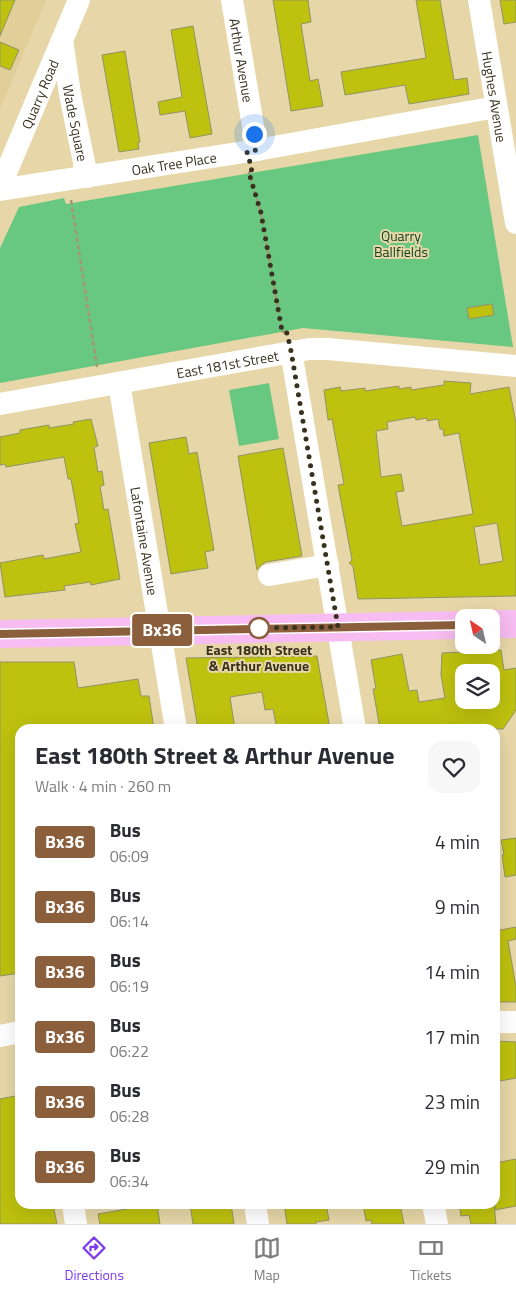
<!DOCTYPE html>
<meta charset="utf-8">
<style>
:root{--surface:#fff;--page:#f7f7f7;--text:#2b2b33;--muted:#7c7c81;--line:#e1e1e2;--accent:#7c3aed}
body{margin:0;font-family:"Titillium Web",sans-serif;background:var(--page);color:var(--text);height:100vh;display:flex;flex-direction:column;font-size:19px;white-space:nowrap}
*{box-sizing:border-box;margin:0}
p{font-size:16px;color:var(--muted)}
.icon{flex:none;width:28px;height:28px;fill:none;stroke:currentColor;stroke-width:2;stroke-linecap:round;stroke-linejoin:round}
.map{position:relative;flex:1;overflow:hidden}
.sheet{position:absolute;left:15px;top:724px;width:485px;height:485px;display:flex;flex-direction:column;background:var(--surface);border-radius:15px;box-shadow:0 5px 20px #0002}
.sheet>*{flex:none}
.badge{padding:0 10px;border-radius:4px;font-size:18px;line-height:32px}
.needle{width:32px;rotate:326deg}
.fabs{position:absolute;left:455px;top:609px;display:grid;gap:10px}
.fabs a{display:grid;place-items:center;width:45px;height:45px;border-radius:10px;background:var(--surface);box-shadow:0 5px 20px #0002;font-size:25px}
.you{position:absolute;width:25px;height:25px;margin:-12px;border:4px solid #fff;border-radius:50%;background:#1a73e8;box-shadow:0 0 0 8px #1a73e833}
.map>.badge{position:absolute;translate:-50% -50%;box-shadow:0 0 0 2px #fff}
.round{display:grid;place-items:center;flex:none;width:52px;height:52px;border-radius:15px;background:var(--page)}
.headline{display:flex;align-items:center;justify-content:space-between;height:85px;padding:0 20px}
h1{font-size:24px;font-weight:700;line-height:38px}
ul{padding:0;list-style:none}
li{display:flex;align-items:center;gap:15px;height:65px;padding:0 20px}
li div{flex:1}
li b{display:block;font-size:19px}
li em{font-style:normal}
li .badge{min-width:55px;font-weight:700;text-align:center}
.tabs{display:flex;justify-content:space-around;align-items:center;height:70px;border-top:1px solid var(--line);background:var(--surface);font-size:14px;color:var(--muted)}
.tabs a{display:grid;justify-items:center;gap:2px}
.tabs .active{color:var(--accent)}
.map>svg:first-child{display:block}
.built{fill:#e1ce98}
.green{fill:#68c881}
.building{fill:#bec10e;stroke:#919366;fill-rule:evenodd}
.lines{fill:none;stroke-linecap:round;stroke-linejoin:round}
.path{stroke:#a49773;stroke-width:2.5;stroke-dasharray:5 2.5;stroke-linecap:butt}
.minor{stroke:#fff;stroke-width:22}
.major{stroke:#f7bcf1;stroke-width:28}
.line-casing{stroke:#fff;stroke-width:11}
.line{stroke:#8b5e3c;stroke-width:8}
.walk{stroke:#38311f;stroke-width:5;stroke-dasharray:0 9}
.stop-dot{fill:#fff;stroke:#8b5e3c;stroke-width:2.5}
.labels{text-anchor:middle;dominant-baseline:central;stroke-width:4;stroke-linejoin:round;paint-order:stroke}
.street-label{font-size:14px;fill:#38311f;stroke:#e7d7a8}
.park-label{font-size:14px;fill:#142;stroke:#e7d7a8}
.stop-label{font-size:14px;font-weight:bold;fill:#38311f;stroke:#e7d7a8}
</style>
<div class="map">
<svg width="516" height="1224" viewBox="0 0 516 1224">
<rect width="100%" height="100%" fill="#e7d7a8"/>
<path class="built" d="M0 0H46L0 109Z"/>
<path class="green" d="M478 135 513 347 303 328 0 383V248L19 207 64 198 66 204Z
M269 383 279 439 239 446 229 390Z"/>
<path class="building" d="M0 0H15L0 36Z
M273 0H308L311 22 301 24 310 81 318 79 323 106 291 111Z
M416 0H440L454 80 467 78 469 94 409 104 405 85 345 95 341 72 426 58Z
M500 0H516V22L504 24Z
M193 26 212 134 190 138 185 111 160 115 158 102 182 97 171 30Z
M0 42 19 50 10 70 0 66Z
M125 51 140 142 138 143 139 149 119 152 102 55Z
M492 304 494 315 469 319 467 308Z
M444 381 471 383 470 394 509 387 516 423V596L358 599 353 566 349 563 352 560 338 485 344 484 332 419 328 420 324 390 340 387 341 391 365 388V391L399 386V389L411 387V390L444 385ZM415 417 416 420 427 418V421L438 419 440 429H443L444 436 459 433 473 514 402 526 396 492 404 491 401 474 381 477 376 431 388 429 387 422ZM497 523 503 561 480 565 474 527Z
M91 419 98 446 94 447 98 472 102 471 104 485 100 486 104 510 108 509 120 579 91 585 90 582 64 586 65 590 5 597 0 563 43 555 44 559 81 552 75 524 79 523 71 479H68L64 457 6 467 5 464 0 465V437L20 433V430L49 425V428L74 424 73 422Z
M186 437 189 454 197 452 214 550 205 552 208 568 171 574 149 443Z
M283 448 302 556 266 562 261 565 257 570 238 456Z
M501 650 504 670 516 668V710L503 729H457L456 724 428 729H380L373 689H376L371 660 402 654 409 691 417 690 419 702 445 698 441 675 442 653ZM464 672H491V700H464Z
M317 656 330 729H277L273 709 265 710 262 692 230 697 235 729H198L186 658Z
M0 662H74L78 688 138 679 141 696H149L154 729H20V973L0 976Z
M516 838V875L505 877 502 855H504L501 840Z
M516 927V939L508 941 516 987V1002H499L495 988V985H498L495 970V931Z
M495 1041 516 1042V1078L495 1082Z
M20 1095V1204H53L57 1224H0V1099Z
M516 1159V1206L495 1210V1163Z
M133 1204H157L160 1224H100L98 1214 133 1208Z
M190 1204H231L234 1224H193Z
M284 1204H326L329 1220 316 1222V1224H287Z
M363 1204H400L404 1224H372L371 1220 366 1221Z
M459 1204H494L496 1224H471L469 1215 461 1216Z"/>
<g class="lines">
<path class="path" d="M251 170 249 173 261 213 282 331 287 334
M71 200 97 367"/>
<g class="minor">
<path id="s1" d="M232 0 257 150"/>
<path id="s2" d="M479 0 516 223"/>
<path id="s3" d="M62 40 70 94 87 177"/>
<path id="s4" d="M0 187 79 0"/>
<path id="s5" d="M0 190 257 150 496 107"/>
<path d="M291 351 355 729"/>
<path id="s6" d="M119 383 176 729"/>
<path id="s7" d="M0 404 309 349H328L516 366"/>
<path d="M269 575 328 565"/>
<path d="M495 1022H516"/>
<path d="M0 1036 20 1032"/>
<path d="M73 1204 76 1224"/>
<path d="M255 1204 258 1224"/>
<path d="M433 1204 437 1224"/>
</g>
<path class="major" d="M491 624H516
M0 634 464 625"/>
</g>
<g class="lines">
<defs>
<path id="line" d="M0 634 464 625"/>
</defs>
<use href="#line" class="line-casing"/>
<use href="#line" class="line"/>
<path class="walk" d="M254 134 257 150 247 152 252 169 249 173 261 213 282 331 287 333 291 351 338 627 259 628"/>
</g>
<circle class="stop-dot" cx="259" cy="628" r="10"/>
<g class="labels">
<g class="street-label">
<text stroke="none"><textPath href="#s1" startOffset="61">Arthur Avenue</textPath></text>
<text stroke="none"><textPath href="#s4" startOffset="101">Quarry Road</textPath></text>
<text stroke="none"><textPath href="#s2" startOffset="98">Hughes Avenue</textPath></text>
<text stroke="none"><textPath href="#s3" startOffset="84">Wade Square</textPath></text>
<text stroke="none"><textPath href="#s5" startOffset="176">Oak Tree Place</textPath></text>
<text stroke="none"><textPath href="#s7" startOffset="231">East 181st Street</textPath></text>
<text stroke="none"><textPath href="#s6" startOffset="160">Lafontaine Avenue</textPath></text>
</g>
<g class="park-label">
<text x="401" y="235">Quarry<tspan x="401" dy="16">Ballfields</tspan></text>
</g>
<g class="stop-label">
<text x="259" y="649">East 180th Street<tspan x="259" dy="16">&amp; Arthur Avenue</tspan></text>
</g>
</g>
</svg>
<div class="fabs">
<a><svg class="needle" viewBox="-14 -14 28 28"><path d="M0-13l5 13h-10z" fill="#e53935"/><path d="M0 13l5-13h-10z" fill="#7c7c81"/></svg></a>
<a><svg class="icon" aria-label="layers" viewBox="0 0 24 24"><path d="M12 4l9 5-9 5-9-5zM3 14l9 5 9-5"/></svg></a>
</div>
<div class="you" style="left:254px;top:134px"></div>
<b class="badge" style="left:162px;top:630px;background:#8b5e3c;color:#fff">Bx36</b>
<section class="sheet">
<div class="headline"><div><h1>East 180th Street &amp; Arthur Avenue</h1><p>Walk · 4 min · 260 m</p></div><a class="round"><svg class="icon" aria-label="heart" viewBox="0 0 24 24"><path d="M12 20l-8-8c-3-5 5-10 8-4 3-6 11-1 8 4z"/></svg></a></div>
<ul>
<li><span class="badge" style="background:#8b5e3c;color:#fff">Bx36</span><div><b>Bus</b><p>06:09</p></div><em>4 min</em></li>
<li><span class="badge" style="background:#8b5e3c;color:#fff">Bx36</span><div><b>Bus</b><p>06:14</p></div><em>9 min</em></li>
<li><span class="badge" style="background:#8b5e3c;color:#fff">Bx36</span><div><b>Bus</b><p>06:19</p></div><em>14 min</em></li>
<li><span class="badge" style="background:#8b5e3c;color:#fff">Bx36</span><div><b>Bus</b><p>06:22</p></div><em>17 min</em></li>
<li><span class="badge" style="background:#8b5e3c;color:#fff">Bx36</span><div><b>Bus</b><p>06:28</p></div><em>23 min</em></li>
<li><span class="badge" style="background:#8b5e3c;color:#fff">Bx36</span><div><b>Bus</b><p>06:34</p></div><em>29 min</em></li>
</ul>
</section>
</div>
<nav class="tabs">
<a class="active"><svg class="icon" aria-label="directions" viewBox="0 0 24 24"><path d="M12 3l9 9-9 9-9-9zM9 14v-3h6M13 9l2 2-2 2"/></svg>Directions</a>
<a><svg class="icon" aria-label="map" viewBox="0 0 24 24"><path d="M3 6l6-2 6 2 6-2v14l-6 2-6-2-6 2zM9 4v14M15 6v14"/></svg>Map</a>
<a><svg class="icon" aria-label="tickets" viewBox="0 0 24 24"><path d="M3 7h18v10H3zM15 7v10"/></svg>Tickets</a>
</nav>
